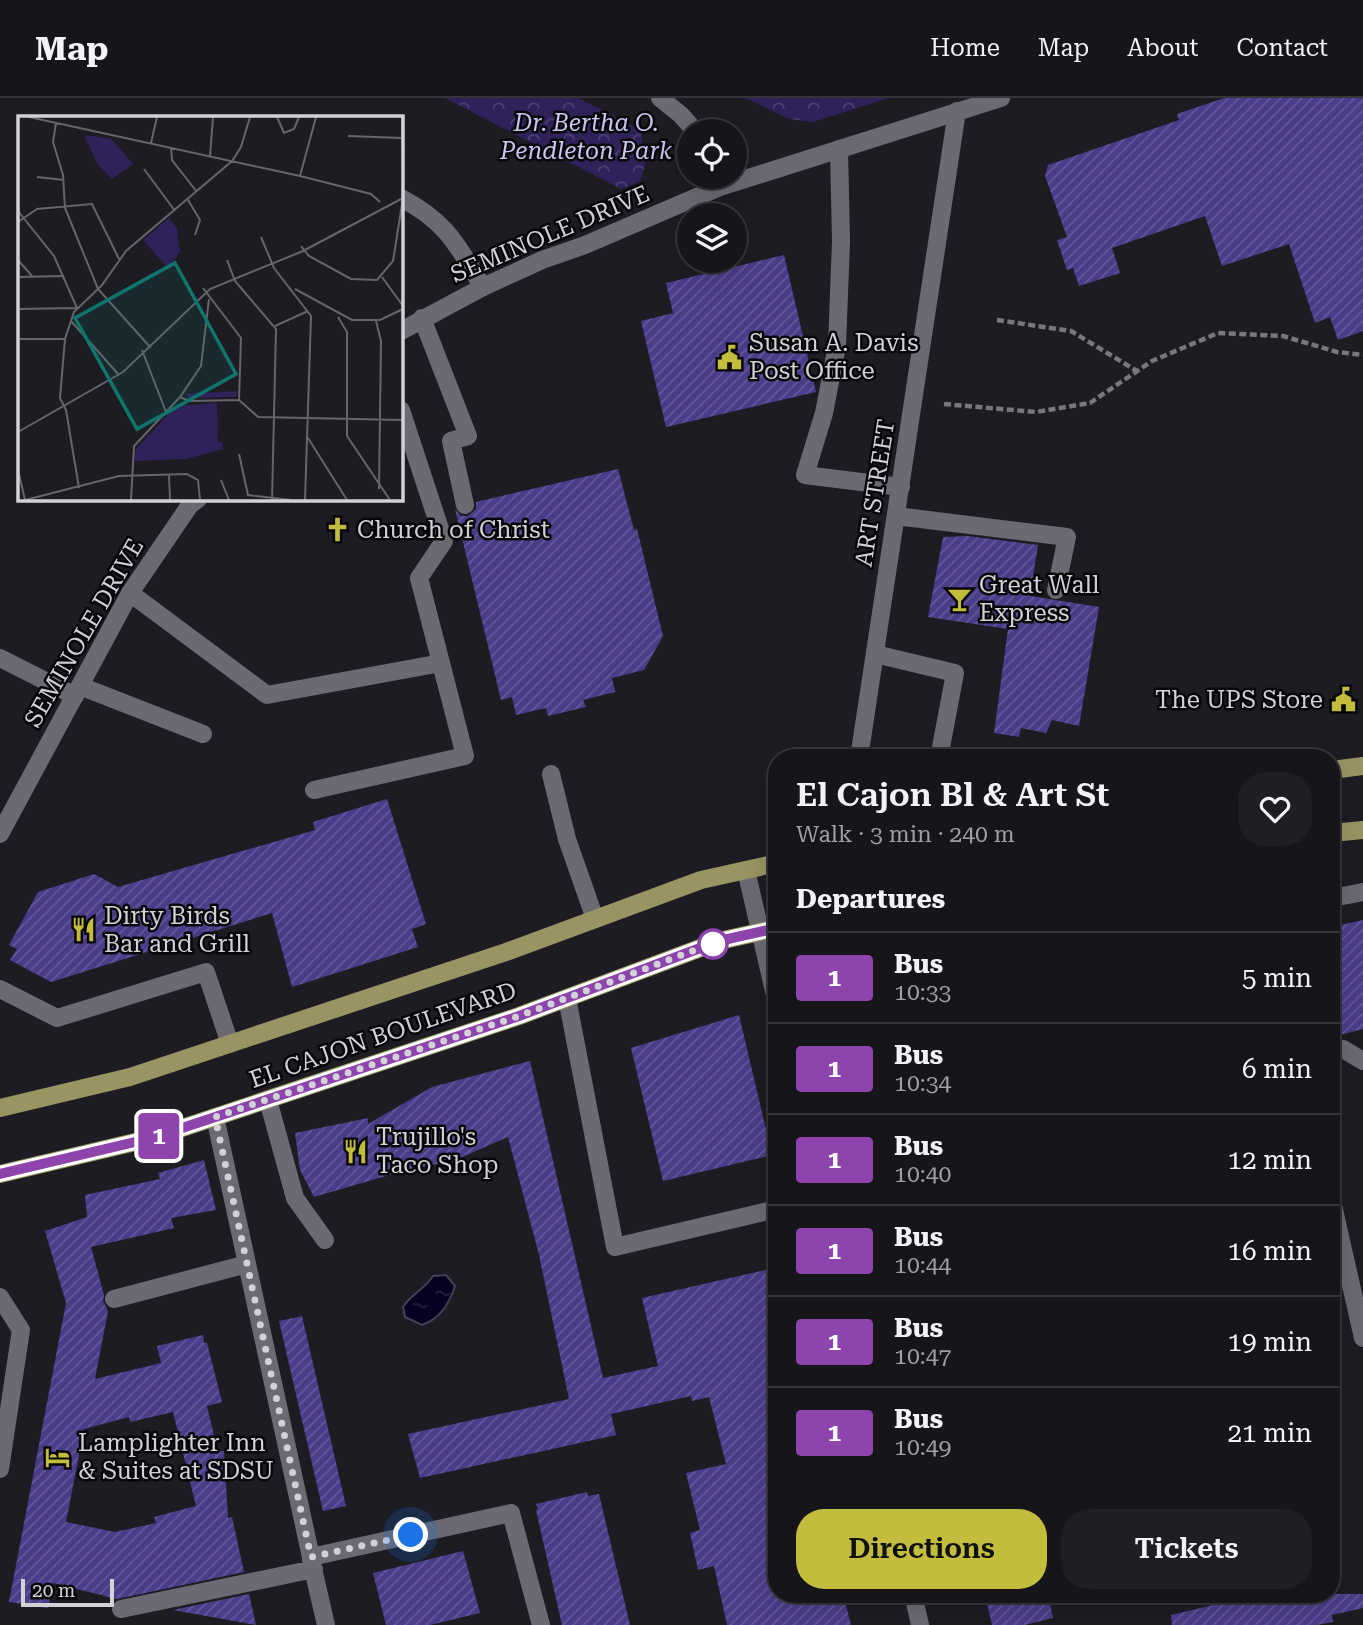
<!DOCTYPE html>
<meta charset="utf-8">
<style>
:root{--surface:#16151a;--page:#1f1e23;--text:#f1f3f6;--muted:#9e9fa2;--line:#353439;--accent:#c3bd3e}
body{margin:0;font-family:"Roboto Serif",serif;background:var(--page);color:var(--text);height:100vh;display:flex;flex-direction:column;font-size:26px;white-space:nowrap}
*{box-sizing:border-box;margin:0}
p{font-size:23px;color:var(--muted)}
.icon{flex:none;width:38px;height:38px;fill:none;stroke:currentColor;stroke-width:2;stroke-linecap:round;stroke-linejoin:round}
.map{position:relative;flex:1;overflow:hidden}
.details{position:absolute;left:768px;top:651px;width:572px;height:854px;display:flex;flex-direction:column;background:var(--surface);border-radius:28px;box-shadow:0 7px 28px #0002,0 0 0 2px var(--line)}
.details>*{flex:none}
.badge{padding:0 14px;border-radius:5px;font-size:24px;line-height:46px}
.controls{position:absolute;left:677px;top:21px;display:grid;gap:14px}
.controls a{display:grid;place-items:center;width:70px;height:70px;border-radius:50%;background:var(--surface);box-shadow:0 7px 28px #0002,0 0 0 2px var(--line);font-size:35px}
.scale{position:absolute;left:21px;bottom:18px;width:93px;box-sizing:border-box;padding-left:7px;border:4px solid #d2d2d6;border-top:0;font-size:19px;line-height:24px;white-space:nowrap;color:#d2d2d6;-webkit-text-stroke:5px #070709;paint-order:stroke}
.you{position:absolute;width:35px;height:35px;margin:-18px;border:5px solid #fff;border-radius:50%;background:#1a73e8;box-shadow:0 0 0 10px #1a73e833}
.map>.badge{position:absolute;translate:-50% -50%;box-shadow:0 0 0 4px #fff}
h2{padding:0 28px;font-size:26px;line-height:63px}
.round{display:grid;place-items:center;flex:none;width:74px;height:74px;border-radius:28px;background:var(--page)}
.overview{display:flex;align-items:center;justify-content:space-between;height:119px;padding:0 28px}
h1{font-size:33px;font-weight:600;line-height:52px}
.cta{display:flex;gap:14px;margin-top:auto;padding:14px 28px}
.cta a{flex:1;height:80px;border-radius:28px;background:var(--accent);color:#111;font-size:28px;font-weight:600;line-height:80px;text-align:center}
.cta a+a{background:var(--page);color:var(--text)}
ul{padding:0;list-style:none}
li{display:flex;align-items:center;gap:21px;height:91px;padding:0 28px;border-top:2px solid var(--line)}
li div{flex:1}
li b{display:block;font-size:26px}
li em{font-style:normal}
li .badge{min-width:77px;font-weight:700;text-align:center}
header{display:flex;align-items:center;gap:42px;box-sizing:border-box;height:98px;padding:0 35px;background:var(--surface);border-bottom:2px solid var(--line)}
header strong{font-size:33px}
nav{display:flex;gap:38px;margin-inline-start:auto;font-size:24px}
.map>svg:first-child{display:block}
.forest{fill:url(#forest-crowns)}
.water{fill:url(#water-ripples);stroke:#453f57;stroke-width:2}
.building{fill:url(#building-hatch);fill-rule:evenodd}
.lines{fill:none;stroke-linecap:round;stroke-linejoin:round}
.path{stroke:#78777d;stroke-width:4.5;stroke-dasharray:7 3.5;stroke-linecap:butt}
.lane{stroke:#6b6a72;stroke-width:18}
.street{stroke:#6b6a72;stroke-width:18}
.secondary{stroke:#6b6a72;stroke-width:18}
.primary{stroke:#989562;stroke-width:18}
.line-casing{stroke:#fff;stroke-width:16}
.line{stroke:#8e44ad;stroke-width:10}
.walk{stroke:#d2d2d6;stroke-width:7;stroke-dasharray:0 12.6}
.stop-dot{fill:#fff;stroke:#8e44ad;stroke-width:3.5}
.labels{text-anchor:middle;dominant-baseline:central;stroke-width:5;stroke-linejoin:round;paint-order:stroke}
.park-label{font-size:24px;font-style:italic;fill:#c9c6f2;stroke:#070709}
.street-label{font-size:24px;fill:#d2d2d6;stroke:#070709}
.poi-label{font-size:24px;fill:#d2d2d6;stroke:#070709;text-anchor:start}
.inset-road{fill:none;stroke:#65656b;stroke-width:2}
.view{fill:#0f766e;fill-opacity:0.15;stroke:#0f766e;stroke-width:3.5}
.inset-edge{fill:none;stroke:#d2d2d6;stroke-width:3.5}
</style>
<header>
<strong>Map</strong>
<nav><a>Home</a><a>Map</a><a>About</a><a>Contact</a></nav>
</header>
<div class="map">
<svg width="1363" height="1527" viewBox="0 0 1363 1527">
<defs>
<pattern id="forest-crowns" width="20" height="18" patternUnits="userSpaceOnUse" patternTransform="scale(1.75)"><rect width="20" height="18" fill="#2f225b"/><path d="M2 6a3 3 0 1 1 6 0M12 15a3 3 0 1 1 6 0" fill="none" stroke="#4c4172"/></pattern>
<pattern id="water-ripples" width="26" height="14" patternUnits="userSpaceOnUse" patternTransform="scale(1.75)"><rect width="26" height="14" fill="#080021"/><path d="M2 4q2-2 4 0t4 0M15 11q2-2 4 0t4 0" fill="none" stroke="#2b2440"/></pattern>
<pattern id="building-hatch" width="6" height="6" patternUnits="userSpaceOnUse" patternTransform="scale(1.75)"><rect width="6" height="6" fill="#4b3c89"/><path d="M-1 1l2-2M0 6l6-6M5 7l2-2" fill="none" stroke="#645799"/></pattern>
</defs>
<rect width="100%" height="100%" fill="#1d1c23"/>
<path class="forest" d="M445 0H578L640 32 646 64 640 83 621 91Z
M746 0H888L813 24 789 21Z"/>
<path class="water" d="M446 1177 455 1188C449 1206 441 1220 422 1227L405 1219 403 1209C412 1195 424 1192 433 1178Z"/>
<path class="building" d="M1224 0H1363V233L1338 242 1330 219 1315 225 1289 146 1222 168 1205 118 1112 150 1120 175 1079 188 1073 170 1067 172 1057 142 1067 139 1045 78 1048 67 1179 22 1177 16Z
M784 157 816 294 666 329 641 223 673 215 666 185Z
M618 371 634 432 637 431 663 538 644 572 612 580 615 594 583 602 586 609 548 618 546 610 516 617 512 599 501 602 455 411 461 418H468L476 411V404Z
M967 438 1038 447 1030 498 1099 509 1079 628 1052 622 1046 635 1021 630 1019 639 994 635 1008 531 928 519 943 439Z
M387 701 426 826 412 831 418 849 292 889 272 815 51 884 10 862 17 851 9 847 38 794 94 776 118 789 315 732 313 724Z
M1363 822V931L1332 939V829Z
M739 917 772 1057 663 1083 631 950Z
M530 963 603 1280 658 1268 642 1200 770 1171 777 1200V1496H843L851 1527H727L714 1468 698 1472 690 1435 700 1432 686 1375 726 1366 709 1299 692 1303 691 1298 611 1316 616 1337 420 1380 408 1336 569 1301 539 1157 508 1039 453 1063 410 1071 314 1099 300 1072 295 1035 368 1020V1026L432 989Z
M204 1062 216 1112 171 1120 174 1130 91 1149 104 1197 103 1203 108 1213 95 1281 161 1265 157 1248 203 1237 204 1245H207L222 1304 207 1308 218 1354 224 1353 228 1420 232 1419 244 1474 117 1501 53 1485 48 1510 9 1504 66 1205 45 1133 87 1119 85 1097 160 1081 158 1075ZM173 1314 196 1408 154 1419 156 1425 115 1434 66 1424 84 1331 129 1319 130 1324Z
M302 1218 346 1408 323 1413 279 1223Z
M587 1394 588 1398 599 1396 630 1527H562L536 1412 538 1411 536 1406Z
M463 1453 480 1515 430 1527H386L373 1475Z
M249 1496 256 1527 173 1512Z
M985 1496H1048L1053 1520 1025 1527H992Z
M1260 1496H1363V1510L1332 1517 1333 1524 1317 1527H1172L1171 1517Z"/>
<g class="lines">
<path class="path" d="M997 222 1071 233 1137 273
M944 306 1036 314 1090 305 1152 263 1218 235 1283 238 1337 254 1363 257"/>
<path class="lane" d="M839 51 841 143 837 248 824 315 805 377 901 389
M401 100C447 124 457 147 483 189
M422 220 468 338 451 343 465 407
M896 418 1067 439 1056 492
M130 495 267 597 441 565
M875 556 955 575 939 660
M0 560 75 598
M80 588 203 636
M551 676 567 741 595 821
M314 692 465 658 419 480 444 443 401 312
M1332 800 1363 794
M0 891 57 920 206 874 230 946
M567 900 615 1149 777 1111
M1332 954 1343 951 1363 963
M268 1002 295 1100 325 1142
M215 1019 311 1459 511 1415 541 1527
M0 1199 21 1232 0 1371
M114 1201 247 1166
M311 1462 326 1527
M121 1511 314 1471"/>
<path class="street" d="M660 0 681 17 695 33
M859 660 957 13
M746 772 777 906
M1332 1103 1363 1240
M913 1496 920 1527"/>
<path class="secondary" d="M401 233 483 189 542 162 585 147 720 89 1001 0
M0 736 130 495 190 407 198 401"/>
<path class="primary" d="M1332 672 1363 668
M1332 735 1363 732
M0 1010 130 979 506 854 701 782 777 765
M0 1076 152 1040 519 918 719 843 777 830"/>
</g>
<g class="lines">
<defs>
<path id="line" d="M0 1076 152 1040 519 918 719 843 777 830"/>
</defs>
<use href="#line" class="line-casing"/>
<use href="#line" class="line"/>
<path class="walk" d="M411 1437 311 1459 215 1019 519 918 719 843 713 846"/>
</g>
<defs>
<symbol id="civic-bare" viewBox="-9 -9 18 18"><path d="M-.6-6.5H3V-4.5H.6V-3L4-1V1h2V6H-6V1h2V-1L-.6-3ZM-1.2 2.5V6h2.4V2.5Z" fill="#c3bd3e" stroke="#070709" stroke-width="2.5" paint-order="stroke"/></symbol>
<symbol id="church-bare" viewBox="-9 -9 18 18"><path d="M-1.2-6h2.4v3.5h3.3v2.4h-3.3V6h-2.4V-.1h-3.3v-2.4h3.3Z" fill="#c3bd3e" stroke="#070709" stroke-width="2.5" paint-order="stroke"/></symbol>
<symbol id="bar-bare" viewBox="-9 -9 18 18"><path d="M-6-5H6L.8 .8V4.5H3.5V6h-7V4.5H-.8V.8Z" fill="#c3bd3e" stroke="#070709" stroke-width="2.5" paint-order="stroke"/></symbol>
<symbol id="restaurant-bare" viewBox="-9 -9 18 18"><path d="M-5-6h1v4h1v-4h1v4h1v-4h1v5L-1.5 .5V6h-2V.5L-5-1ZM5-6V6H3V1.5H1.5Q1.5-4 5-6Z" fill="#c3bd3e" stroke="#070709" stroke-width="2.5" paint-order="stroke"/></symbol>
<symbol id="hotel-bare" viewBox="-9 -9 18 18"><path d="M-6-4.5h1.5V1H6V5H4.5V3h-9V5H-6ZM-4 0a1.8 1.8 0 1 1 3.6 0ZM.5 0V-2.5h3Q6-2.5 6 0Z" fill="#c3bd3e" stroke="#070709" stroke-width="2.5" paint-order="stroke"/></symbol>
</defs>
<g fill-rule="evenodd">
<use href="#civic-bare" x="712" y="242" width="35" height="35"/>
<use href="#church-bare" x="320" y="414" width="35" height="35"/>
<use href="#bar-bare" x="942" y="484" width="35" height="35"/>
<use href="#civic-bare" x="1326" y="584" width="35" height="35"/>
<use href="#restaurant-bare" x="66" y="814" width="35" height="35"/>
<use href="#restaurant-bare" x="338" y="1036" width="35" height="35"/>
<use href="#hotel-bare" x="40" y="1342" width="35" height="35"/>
</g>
<circle class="stop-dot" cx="713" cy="846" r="14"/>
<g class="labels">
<g class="park-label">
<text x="586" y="25">Dr. Bertha O.<tspan x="586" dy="28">Pendleton Park</tspan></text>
</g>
<g class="street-label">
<text transform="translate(550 136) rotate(-23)">SEMINOLE DRIVE</text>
<text transform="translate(875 395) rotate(-81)">ART STREET</text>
<text transform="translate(84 535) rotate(-60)">SEMINOLE DRIVE</text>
<text transform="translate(383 937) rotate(-19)">EL CAJON BOULEVARD</text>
</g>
<g class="poi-label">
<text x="749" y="245">Susan A. Davis<tspan x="749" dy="28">Post Office</tspan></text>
<text x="357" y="432">Church of Christ</text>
<text x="979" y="487">Great Wall<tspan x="979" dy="28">Express</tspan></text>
<text x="1323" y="602" text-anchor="end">The UPS Store</text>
<text x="104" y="818">Dirty Birds<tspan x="104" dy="28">Bar and Grill</tspan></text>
<text x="376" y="1039">Trujillo's<tspan x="376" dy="28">Taco Shop</tspan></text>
<text x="78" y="1345">Lamplighter Inn<tspan x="78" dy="28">&amp; Suites at SDSU</tspan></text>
</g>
</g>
<g transform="translate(18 18)">
<rect width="385" height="385" fill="#1d1c23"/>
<path d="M66 19 93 23 115 48 94 63 79 47ZM151 102 159 112 162 136 150 152 125 124ZM220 275 218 281 170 282 168 278ZM199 287 200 326H204L205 333 168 343 115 345 118 333 158 290Z" fill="#2f225b"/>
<path d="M178 294 175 309 159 314 161 295Z" fill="#2f225b"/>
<path class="inset-road" d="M11 1 282 60 353 78 362 86M259 1 266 17 276 13 281 1M384 1 385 53M38 7 35 26 45 59 47 92 80 173 133 232M330 20 384 22M133 27 139 1M153 32 154 44 179 76M192 40 195 1M126 53 157 95M282 60 298 1M19 61 46 64M170 84 182 104 177 119M0 95 36 140 59 192M0 106 19 93 74 88 101 143M243 121 256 152 293 200 287 384M283 130 291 140 333 163 359 164 375 145 385 82M0 144 14 160M209 144 217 165 258 213 254 384M0 161 46 160M364 161 385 190M185 172 223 222 221 284M277 173 334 204H362L385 193M0 193 59 192M320 201 329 216V320L372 384M53 205 101 259M358 205 363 225 361 373M257 210 290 195M0 223H47M124 234 148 296M162 281 171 285 221 284 240 301 385 304M0 316 105 256 192 173 285 135 385 82M290 322 329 384M221 338 230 379 273 384M0 354 7 384M151 359 152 384M203 364 211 384M61 372 48 294 42 282 47 223 56 196 84 169 108 135 214 45 223 31 232 1M7 384 101 360 169 358 180 364 182 384M113 384 116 330 162 281 183 250 191 183"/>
<path class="view" d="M157 147 218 258 119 313 57 202Z"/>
<rect width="385" height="385" class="inset-edge"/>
</g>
</svg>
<div class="controls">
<a><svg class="icon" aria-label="locate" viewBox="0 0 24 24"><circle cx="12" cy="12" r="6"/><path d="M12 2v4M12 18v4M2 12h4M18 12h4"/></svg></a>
<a><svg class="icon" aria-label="layers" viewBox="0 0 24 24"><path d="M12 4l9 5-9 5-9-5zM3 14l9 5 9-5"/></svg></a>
</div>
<div class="scale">20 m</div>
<div class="you" style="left:411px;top:1437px"></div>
<b class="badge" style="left:159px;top:1038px;background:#8e44ad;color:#fff">1</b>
<section class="details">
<div class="overview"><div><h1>El Cajon Bl &amp; Art St</h1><p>Walk · 3 min · 240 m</p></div><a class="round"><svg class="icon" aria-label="heart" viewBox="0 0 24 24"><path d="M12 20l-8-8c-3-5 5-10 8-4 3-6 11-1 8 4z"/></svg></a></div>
<h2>Departures</h2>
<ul>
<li><span class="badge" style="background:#8e44ad;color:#fff">1</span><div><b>Bus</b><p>10:33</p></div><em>5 min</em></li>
<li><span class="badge" style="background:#8e44ad;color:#fff">1</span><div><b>Bus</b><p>10:34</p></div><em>6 min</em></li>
<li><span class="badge" style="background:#8e44ad;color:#fff">1</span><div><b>Bus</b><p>10:40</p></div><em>12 min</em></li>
<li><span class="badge" style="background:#8e44ad;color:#fff">1</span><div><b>Bus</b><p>10:44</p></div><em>16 min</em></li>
<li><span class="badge" style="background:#8e44ad;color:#fff">1</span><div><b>Bus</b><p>10:47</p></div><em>19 min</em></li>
<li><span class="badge" style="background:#8e44ad;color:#fff">1</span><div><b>Bus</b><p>10:49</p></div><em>21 min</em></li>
</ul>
<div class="cta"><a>Directions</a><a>Tickets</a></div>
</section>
</div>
